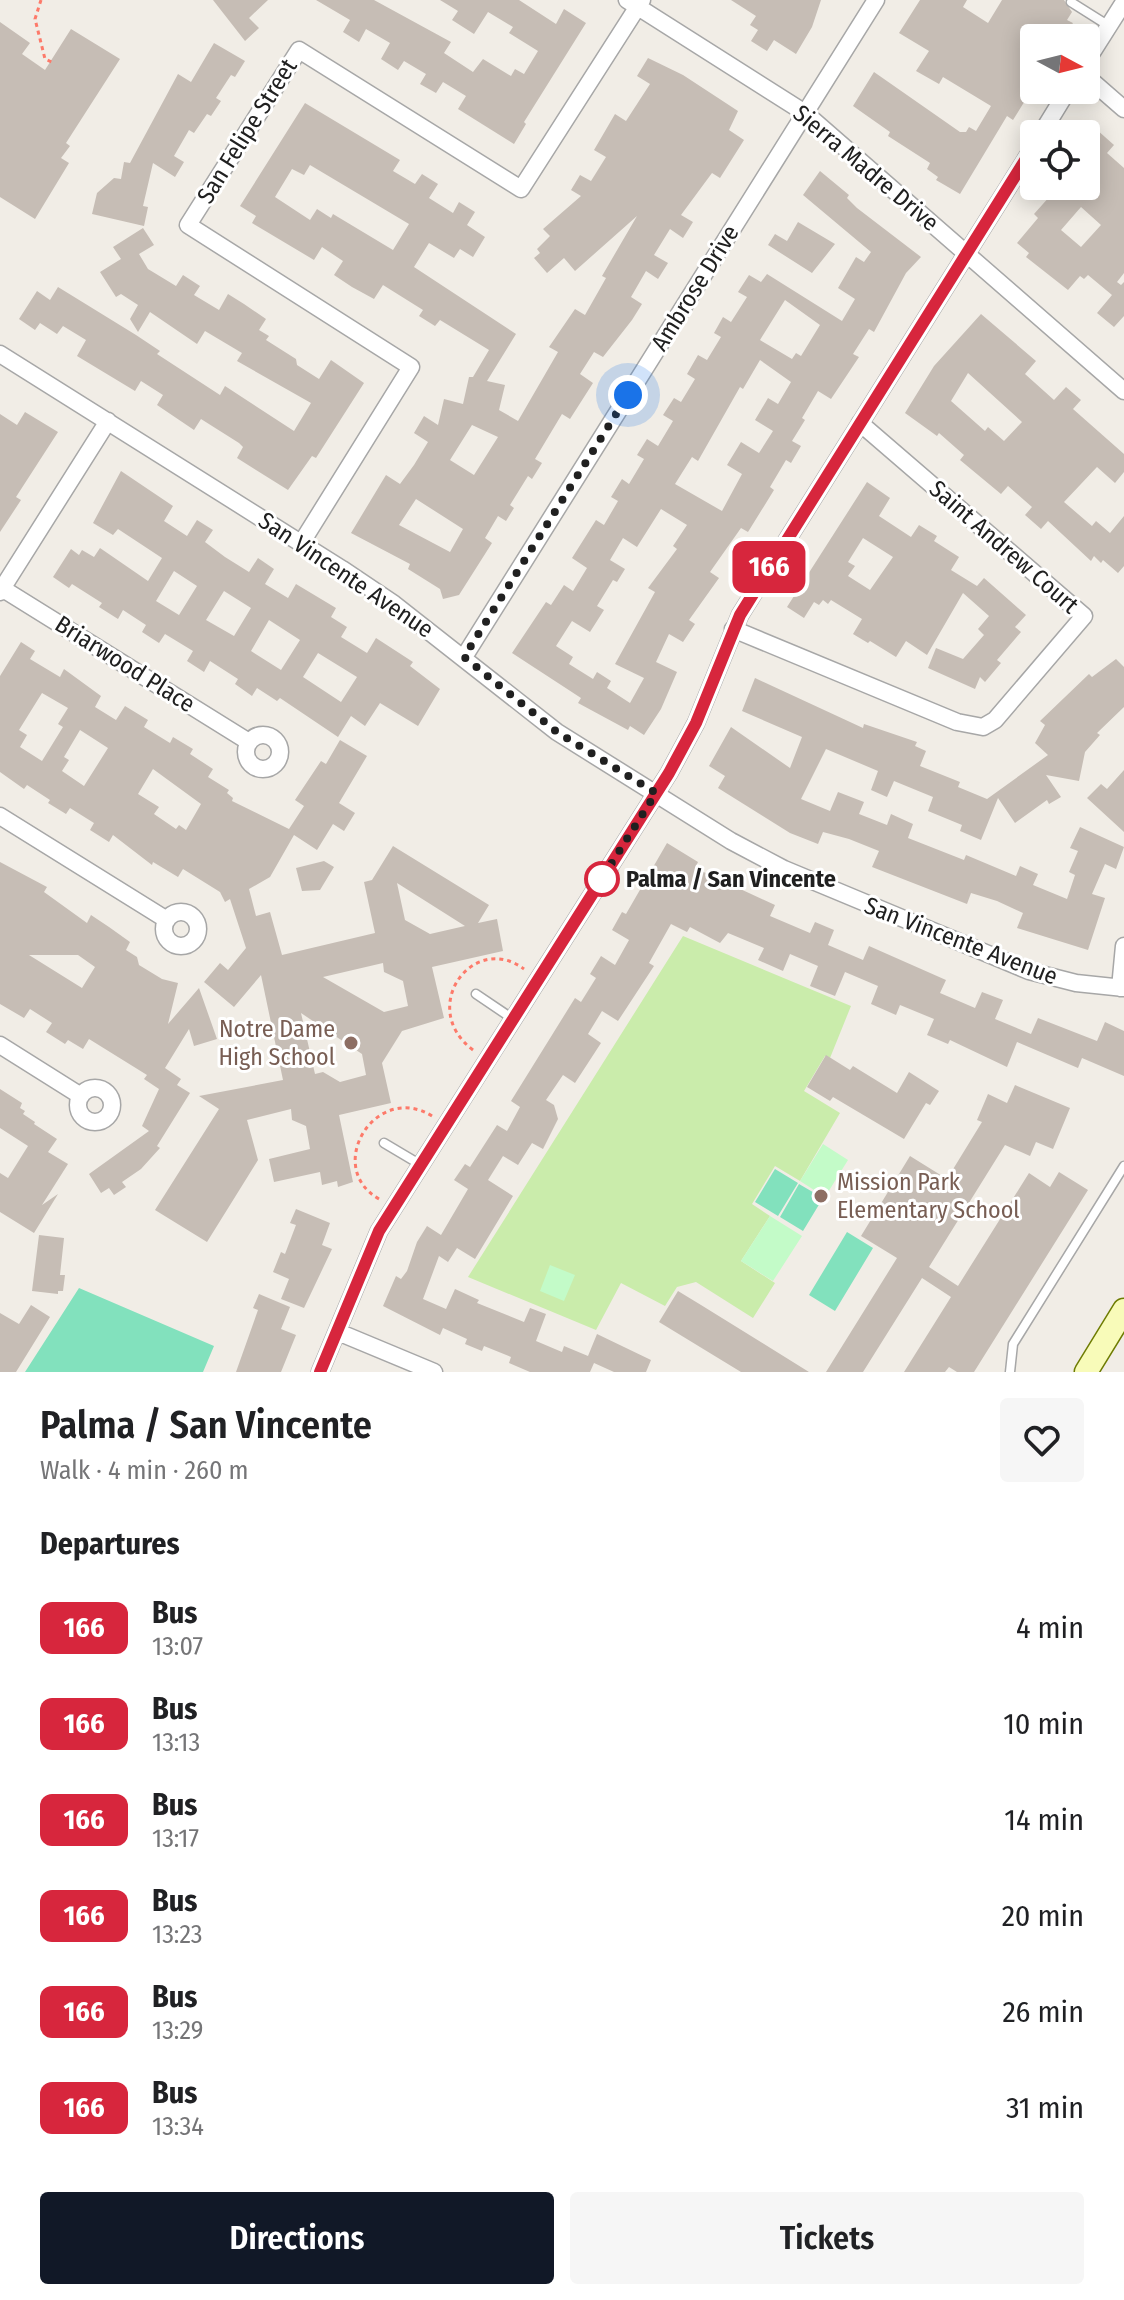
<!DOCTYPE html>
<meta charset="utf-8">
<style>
:root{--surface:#fff;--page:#f6f6f6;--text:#202124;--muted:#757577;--accent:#111827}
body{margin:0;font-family:"Fira Sans Condensed",sans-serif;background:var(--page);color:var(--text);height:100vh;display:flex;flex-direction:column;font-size:30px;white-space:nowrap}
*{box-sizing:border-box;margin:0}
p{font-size:26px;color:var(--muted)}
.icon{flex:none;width:44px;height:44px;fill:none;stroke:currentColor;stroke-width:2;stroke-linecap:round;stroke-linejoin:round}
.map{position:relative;height:1372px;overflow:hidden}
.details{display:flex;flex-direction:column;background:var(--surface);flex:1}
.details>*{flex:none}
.badge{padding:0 16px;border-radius:12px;font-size:28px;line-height:52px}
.needle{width:52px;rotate:97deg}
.controls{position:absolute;left:1020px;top:24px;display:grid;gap:16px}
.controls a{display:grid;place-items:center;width:80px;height:80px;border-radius:8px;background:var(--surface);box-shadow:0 4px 20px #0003;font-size:40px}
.you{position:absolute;width:40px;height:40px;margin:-20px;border:6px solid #fff;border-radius:50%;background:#1a73e8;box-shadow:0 0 0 12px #1a73e833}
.map>.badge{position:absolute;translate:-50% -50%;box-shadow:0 0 0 4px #fff}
h2{padding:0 40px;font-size:30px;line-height:72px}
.round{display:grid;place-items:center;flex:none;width:84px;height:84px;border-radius:8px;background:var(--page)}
.head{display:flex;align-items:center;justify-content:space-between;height:136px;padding:0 40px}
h1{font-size:38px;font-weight:600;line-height:60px}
.action{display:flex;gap:16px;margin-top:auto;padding:16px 40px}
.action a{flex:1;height:92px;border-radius:8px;background:var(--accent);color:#fff;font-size:32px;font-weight:600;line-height:92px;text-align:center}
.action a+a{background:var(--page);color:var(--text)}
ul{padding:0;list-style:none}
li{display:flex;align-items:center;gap:24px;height:96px;padding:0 40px}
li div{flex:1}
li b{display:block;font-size:30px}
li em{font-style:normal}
li .badge{min-width:88px;font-weight:700;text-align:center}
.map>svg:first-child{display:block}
.grass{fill:#caecab}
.park{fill:#c3fbc8}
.pitch{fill:#82e1bd}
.building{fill:#c6bdb5;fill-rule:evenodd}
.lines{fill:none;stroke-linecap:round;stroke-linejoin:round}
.lane-casing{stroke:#a7a7a7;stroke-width:11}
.street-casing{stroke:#a7a7a7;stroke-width:19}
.secondary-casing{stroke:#6e7c02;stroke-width:25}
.path{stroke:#fd7a6a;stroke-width:3;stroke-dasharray:4 4;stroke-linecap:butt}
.lane{stroke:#fff;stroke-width:8}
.street{stroke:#fff;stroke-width:16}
.secondary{stroke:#f8fbb9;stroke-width:22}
.line-casing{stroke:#fff;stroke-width:18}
.line{stroke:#d7263d;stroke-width:12}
.walk{stroke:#202020;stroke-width:8;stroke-dasharray:0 14.4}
.stop-dot{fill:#fff;stroke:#d7263d;stroke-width:4}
.education-dot{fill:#8d6e63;stroke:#fff;stroke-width:3}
.labels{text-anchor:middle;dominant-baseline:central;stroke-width:6;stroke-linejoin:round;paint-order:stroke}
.street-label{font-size:24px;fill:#202020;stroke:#fff}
.stop-label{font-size:24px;font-weight:bold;fill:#202020;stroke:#fff;text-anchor:start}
.education-label{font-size:24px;fill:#785e54;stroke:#fff;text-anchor:end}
</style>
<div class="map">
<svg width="1124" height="1372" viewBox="0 0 1124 1372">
<rect width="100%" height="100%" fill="#f1ede6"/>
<path class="grass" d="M683 936 851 1006 830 1058 825 1056 804 1091 840 1113 800 1181 775 1166 752 1204 770 1216 741 1261 775 1283 753 1318 696 1282 677 1287 665 1306 621 1283 596 1330 468 1277Z"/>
<path class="park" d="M823 1144 848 1160 825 1197 800 1181Z
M770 1216 802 1236 773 1281 741 1261Z
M550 1265 575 1275 564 1301 540 1291Z"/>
<path class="pitch" d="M775 1169 798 1183 778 1216 755 1202Z
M799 1184 823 1198 803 1231 780 1217Z
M847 1232 873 1248 835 1311 809 1295Z
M79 1288 214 1346 203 1372H25Z"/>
<path class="building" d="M213 0H268L249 18 259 28 245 41Z
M316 0H374L451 42 444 53 473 72 483 59 511 76 515 69 524 74 538 51 509 33 513 27 488 12 474 34 452 20 458 11 440 0H519L556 24 564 9 586 23 524 122 526 124 514 144 458 109 466 96 443 82 436 93 420 84 426 74 404 61 398 70 381 59 390 43 366 29 359 42 343 32 350 20Z
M731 0H821L812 27 796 54 774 40 767 51 751 41 758 30 750 25 756 16Z
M920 0H967L963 7 988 23 1002 0H1064L1072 12 1067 20 1073 23 1063 38H1034V86L1013 120 1007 116 960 194 936 180 938 177 927 169 930 163 888 136 890 132 853 106 874 72 960 132H966L969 127 976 131 991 106 943 77 939 84 916 71 929 51 899 33Z
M0 22 30 43 22 54 45 70 71 29 120 59 66 143 70 146 61 158 69 163 35 219 0 197Z
M214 43 245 61 235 77 231 75 216 98 221 101 211 116 207 114 194 133 189 130 174 156 184 162 175 177 153 163 143 206 148 207 144 226 92 214 97 193 114 178 121 179 124 162 130 163 178 74 191 82Z
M648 58 683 75 738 111 729 130 744 140 720 178 712 173 681 215 693 222 683 238 670 229 654 255 668 263 658 279 646 271 631 297 642 304 632 320 603 357 594 352 580 374 593 383 570 419 562 414 535 459 542 463 532 479 528 476 510 505 514 508 506 521 498 516 485 538 492 543 459 595 443 599 440 589 408 569 410 564 351 533 386 475 400 484 414 465 428 442 414 433 424 416 438 425 444 399 463 404 469 377H473L489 350 440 320 435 326 419 316 423 310 383 285 374 299 352 287 334 275 343 261 322 247 314 260 252 223 256 216 240 206 305 103 400 160 393 171 415 184 422 174 438 184 429 198 453 213 459 202 475 212 467 225 485 237 473 257 460 249 454 258 429 243 414 267 516 334 487 381 505 385 499 410 518 421 558 352 549 347 575 309 585 315 606 278 602 276 637 216 575 271 564 258 547 273 534 258 540 253 537 249 550 236 543 229 581 196 571 190 580 175 591 181 606 157 594 150 615 114 626 121 650 84 637 76ZM310 165 409 224 393 250 333 214 331 218 317 209 310 220 275 197 292 169 304 175ZM472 425 498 437 474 475 450 460ZM416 499 463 529 450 552 399 525Z
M1096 129 1114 145 1107 153 1124 168V273L1117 282 1121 285 1124 282V316L1114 327 1097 313 1112 295 1088 275 1084 279 1080 276 1068 290 1026 257 1029 253 1017 243 1038 218 1034 214 1059 186H1086V140ZM1081 207 1101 225 1081 247 1061 230Z
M820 171 849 195 847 198 857 208 921 257 906 273 874 332 869 329 853 354 859 357 831 399 818 391 802 418 805 420 792 441 801 446 791 463 786 460 770 487 774 490 748 532 741 528 710 572 719 578 689 620 695 624 683 642 669 634 656 662 677 672 661 709 644 735 630 726 628 730 578 703 581 698 512 653 546 602 551 605 564 585 573 591 587 568 572 558 596 520 604 525 618 501 611 497 622 479 629 484 644 459 637 455 647 439 658 446 673 421 663 415 674 398 681 402 695 379 687 374 698 355 707 360 721 337 714 333 723 317 731 322 747 297 738 292 749 275 761 282 767 274 842 321 855 299 838 288 856 257 864 262 871 252 803 195ZM785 300 820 325 801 356 796 353 792 359 760 340ZM760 360 791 382 778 404 768 398 755 420 773 431 759 453 741 442 727 465 742 474 722 511 675 484 692 457 698 461 740 387 743 389ZM661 509 687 525 673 546 677 549 648 588 655 592 615 664 644 678 630 703 607 688 611 681 597 672 593 679 569 664 573 657 556 646 572 621 590 632 604 610 597 606 613 580 617 582 625 569 610 560 623 538 637 547Z
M798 222 835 244 812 273 768 245 775 234 787 241Z
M143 228 154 245 139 254 148 269 176 286 183 275 200 286 194 295 219 310 228 294 244 304 266 319 259 330 269 336 266 340 296 359 297 365 319 379 331 360 364 383 316 458 312 456 288 490 237 458 243 447 239 443 201 419 194 430 157 405 163 395 141 381 135 391 77 356 86 340 63 326 57 334 40 323 35 330 19 319 37 291 50 300 58 287 136 335 160 351 157 354 220 395 225 386 294 431 311 403 237 361 242 353 205 331 197 344 150 312 138 332 130 319 138 305 121 294 116 297 100 272 121 259 113 247Z
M981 314 1036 361 1025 374 1054 400 1066 387 1081 400 1073 409 1124 454V472L1115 483 1097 467 1064 502 1092 526 1096 521 1110 533 1124 516V566L1118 573 1103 560 1101 563 1094 556 1091 561 1048 521 1041 529 1025 515 1032 507 1008 486 1001 494 960 460 964 455 939 433 937 436 905 413 934 366ZM968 373 1022 422 1004 441 988 427 985 431 951 401Z
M25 412 58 432 16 497 21 500 0 532V414L17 425Z
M121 471 173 506 164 521 187 536 197 520 213 530 205 542 225 557 249 572 258 558 274 569 265 584 288 598 296 584 336 608 331 617 347 627 341 637 367 653 376 638 413 662 410 666 440 689 418 726 380 703 365 726 351 716 338 737 280 698 277 701 257 688 252 696 235 684 238 679 210 661 204 672 187 661 193 651 165 634 159 643 142 632 146 625 123 610 118 619 99 607 102 603 72 584 69 588 53 577 71 549 79 555 82 550 94 557 100 548 148 581 162 558 118 529 113 535 93 523ZM174 571 197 586 179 615 156 601ZM224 591 251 608 234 636 206 620ZM269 620 300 640 281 670 251 651ZM318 653 357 677 341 702 303 677Z
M867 482 890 498 879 516 911 537 919 525 937 536 934 541 959 557 951 570 977 586 984 578 1026 615 1015 627 1021 632 997 660 1001 663 985 682 980 677 975 689 928 668 936 648 963 659 984 635 978 629 989 616 963 593 927 655 906 641 896 657 870 641 868 643 853 634 862 619 831 600 828 604 823 600 819 605 814 602 804 618 787 607ZM863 538 893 557 870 590 848 576 855 566 848 562Z
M21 642 35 651 30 659 60 677 64 669 101 696 95 707 116 720 125 706 148 720 144 727 170 743 173 737 193 749 190 754 213 769 208 777 229 790 227 793 233 798 232 801 289 829 304 806 295 800 321 761 326 764 340 740 367 756 339 803 355 813 344 831 333 824 317 850 294 835 270 877 249 889 256 916 270 912 282 955 375 933 364 882 372 880 393 846 489 905 478 923 497 919 503 951 432 967 444 1018 402 1031 382 1063 391 1103 339 1115 353 1182 338 1187 337 1181 322 1185 320 1172 274 1182 269 1159 310 1149 306 1126 292 1120 291 1109 247 1120 258 1160 207 1242 155 1210 219 1109 199 1096 283 1080 261 975 234 1007 204 982 220 963 228 970 246 948 230 899 225 902 220 892 183 869 178 877 153 862 152 865 113 835 109 842 90 830 94 823 70 808 66 814 48 803 50 800 27 785 24 789 0 772V676ZM42 693 68 708 58 724 63 727 42 761 20 747 27 735 19 730ZM80 730 108 748 84 786 62 771 69 760 64 757ZM153 769 201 804 186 830 179 825 176 829 154 814 159 807 138 794ZM397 883 465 926 430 934 405 920ZM383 963 384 972 403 981 408 1006 384 1012 323 977ZM301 1013 362 1054 366 1075 340 1082 323 1072 315 1074Z
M1116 659 1124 667V707L1097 733 1100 735 1085 752 1079 781 1046 775 1061 797 1049 804 1047 800 1015 823 998 798 981 840 960 831 962 825 928 811 933 797 894 781 887 797 871 790 878 771 826 749 801 799 830 811 838 792 864 802 859 814 887 825 891 814 913 824 908 838 964 860 966 855 1016 876 1020 866 1038 874 1033 885 1067 899 1075 875 1069 872 1078 851 1070 848 1080 827 1124 847 1116 869 1105 864 1092 894 1105 898 1088 950 1017 928 1023 913 997 901 971 893 967 904 872 867 879 851 849 839 823 832 818 844 790 833 718 788 725 776 709 766 731 727 790 768 802 737 742 711 755 678 863 728 864 724 917 742 915 746 926 751 920 766 960 782 958 787 987 799 1048 755 1035 743 1045 725 1040 721 1089 674 1092 677Z
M1124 770V832L1087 798 1101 784 1107 789Z
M667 843 698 862 695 868 775 905 770 916 810 933 815 922 834 930 828 945 863 960 869 946 946 980 940 993 975 1008 982 992 1003 1000 995 1019 1031 1034 1038 1018 1097 1041 1105 1022 1124 1031V1076L1082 1058 1078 1068 1017 1042 1007 1067 950 1040 948 1044 927 1035 934 1019 900 1005 896 1015 871 1004 878 986 845 972 835 996 810 986 818 966 790 954 783 971 758 960 764 948 728 933 720 943 690 927 687 932 671 924 649 963 654 966 618 1021 602 1011 588 1034 601 1043 575 1083 563 1075 546 1100 554 1105 558 1119 543 1149 532 1143 518 1165 503 1156 488 1180 513 1196 475 1259 457 1248 448 1262 439 1256 423 1299 446 1309 455 1289 479 1300 477 1303 524 1322 530 1308 546 1314 536 1341 562 1352 564 1346 588 1356 597 1334 651 1360 646 1372H614L594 1363 590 1372H530L509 1363 511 1357 484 1346 482 1351 465 1344 467 1339 443 1328 440 1335 383 1306 396 1276 401 1279 407 1271 417 1242 427 1226 441 1235 468 1189 454 1180 465 1164 470 1167 497 1125 507 1131 520 1107 511 1101 575 998 581 1002 596 978 590 974 601 956 615 965 629 940 612 930 622 912 626 914Z
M324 861 334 867 320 890 302 891 296 868Z
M0 862 47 887 44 892 87 923 91 915 109 927 130 942 126 950 137 957 139 965 162 979 178 983 168 1024 199 988 217 1039 194 1046 189 1029 165 1068 181 1079 177 1085 190 1093 157 1146 160 1148 141 1169 122 1182 126 1187 114 1195 109 1188 101 1193 89 1174 149 1131 142 1126 159 1089 144 1079 147 1075 89 1039 83 1049 68 1040 65 1044 46 1032 52 1023 30 1009 24 1018 0 1004ZM29 955H78L95 967 82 988Z
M826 1055 850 1070 853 1066 897 1093 909 1072 939 1091 930 1105 926 1103 904 1139 833 1097 830 1101 807 1087Z
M1015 1085 1070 1108 1053 1149 1036 1142 1030 1156 1005 1145 929 1267 958 1286 1029 1173 1050 1187 1059 1172 1088 1190 974 1372H957L949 1367 945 1372H904L951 1297 922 1278 863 1372H826L897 1258 861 1236 910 1156 947 1179 982 1122 977 1120 988 1094 1007 1103Z
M0 1089 22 1103 20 1108 25 1111 23 1114 35 1122 34 1124 57 1139 48 1152 68 1164 42 1205 58 1194 34 1233 0 1212V1173L8 1178 28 1146 0 1128Z
M296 1209 330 1223 322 1245 332 1249 304 1308 281 1299 289 1279 273 1272 281 1252 285 1254 296 1225 290 1223Z
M39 1235 64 1238 60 1275H65L63 1291H58V1294L32 1291Z
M678 1291 701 1305 809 1372H741L659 1322Z
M259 1294 290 1307 281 1329 296 1335 281 1372H236L258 1310 253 1308Z
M31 1305 50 1317 16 1372H0V1313L19 1324Z"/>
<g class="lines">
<defs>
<path id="lane" d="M1071 2 1109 26
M476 994 513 1019
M384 1143 421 1165
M1010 1372 1013 1344 1124 1166"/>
<path id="street" d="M627 0 805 113 1124 391
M1086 62 1124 2
M1086 76 1124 109
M1041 134 1068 90
M0 354 342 569 394 604 557 732 731 841 784 869 1029 971 1076 983 1124 988
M302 542 411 367 188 225 299 50 521 189 642 0
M0 587 249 742
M0 592 108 421
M733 629 957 722 983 727 995 720 1084 616 860 423
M464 657 876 0
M246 752a17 17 0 1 1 34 0a17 17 0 1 1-34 0Z
M0 816 167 920
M164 929a17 17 0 1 1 34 0a17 17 0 1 1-34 0Z
M1120 988 1124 946
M0 1045 81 1096
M78 1105a17 17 0 1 1 34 0a17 17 0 1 1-34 0Z
M338 1332 434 1372
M320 1372 379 1231 669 773 696 723 740 615 1034 146"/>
<path id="secondary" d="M1086 1372 1124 1310"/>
</defs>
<use href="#lane" class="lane-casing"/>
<use href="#street" class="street-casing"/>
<use href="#secondary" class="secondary-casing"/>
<path class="path" d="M41 0 35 19 45 59 54 63
M473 1050C417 1008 473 931 524 969
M379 1199C323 1167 376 1081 432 1116"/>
<use href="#lane" class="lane"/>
<use href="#street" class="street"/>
<use href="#secondary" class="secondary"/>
</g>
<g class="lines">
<defs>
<path id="line" d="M320 1372 379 1231 669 773 696 723 740 615 1034 146"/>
</defs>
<use href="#line" class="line-casing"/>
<use href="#line" class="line"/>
<path class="walk" d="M602 879 599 883 656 793 557 732 464 657 628 395"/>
</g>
<circle class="stop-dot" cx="602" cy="879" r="16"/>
<g class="education-dot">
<circle cx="351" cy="1043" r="8"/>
<circle cx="821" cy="1196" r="8"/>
</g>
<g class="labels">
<g class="street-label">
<text transform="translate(247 131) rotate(-58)">San Felipe Street</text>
<text transform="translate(866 168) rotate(40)">Sierra Madre Drive</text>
<text transform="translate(695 288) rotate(-58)">Ambrose Drive</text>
<text transform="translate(1004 547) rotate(41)">Saint Andrew Court</text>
<text transform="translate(346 575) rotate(34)">San Vincente Avenue</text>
<text transform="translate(125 664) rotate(32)">Briarwood Place</text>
<text transform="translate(961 941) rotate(21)">San Vincente Avenue</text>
</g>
<g class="stop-label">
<text x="626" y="879">Palma / San Vincente</text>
</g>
<g class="education-label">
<text x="335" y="1029">Notre Dame<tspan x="335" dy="28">High School</tspan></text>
<text x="837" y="1182" text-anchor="start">Mission Park<tspan x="837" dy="28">Elementary School</tspan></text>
</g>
</g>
</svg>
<div class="controls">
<a><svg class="needle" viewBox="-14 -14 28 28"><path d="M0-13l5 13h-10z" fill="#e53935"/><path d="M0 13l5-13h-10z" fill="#757577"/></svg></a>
<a><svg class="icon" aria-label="locate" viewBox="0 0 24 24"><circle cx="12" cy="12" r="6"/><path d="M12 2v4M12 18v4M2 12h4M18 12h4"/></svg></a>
</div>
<div class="you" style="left:628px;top:395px"></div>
<b class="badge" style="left:769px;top:567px;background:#d7263d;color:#fff">166</b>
</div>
<section class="details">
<div class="head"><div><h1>Palma / San Vincente</h1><p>Walk · 4 min · 260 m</p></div><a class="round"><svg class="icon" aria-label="heart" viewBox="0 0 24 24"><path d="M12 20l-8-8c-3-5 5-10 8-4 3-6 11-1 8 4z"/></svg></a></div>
<h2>Departures</h2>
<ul>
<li><span class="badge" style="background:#d7263d;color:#fff">166</span><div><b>Bus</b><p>13:07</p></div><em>4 min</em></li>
<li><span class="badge" style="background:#d7263d;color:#fff">166</span><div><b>Bus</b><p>13:13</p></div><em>10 min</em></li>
<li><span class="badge" style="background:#d7263d;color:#fff">166</span><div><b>Bus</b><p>13:17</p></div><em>14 min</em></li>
<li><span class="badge" style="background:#d7263d;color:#fff">166</span><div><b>Bus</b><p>13:23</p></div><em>20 min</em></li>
<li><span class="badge" style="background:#d7263d;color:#fff">166</span><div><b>Bus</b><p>13:29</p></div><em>26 min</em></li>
<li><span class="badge" style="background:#d7263d;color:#fff">166</span><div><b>Bus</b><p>13:34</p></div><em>31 min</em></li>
</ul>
<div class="action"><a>Directions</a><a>Tickets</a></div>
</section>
